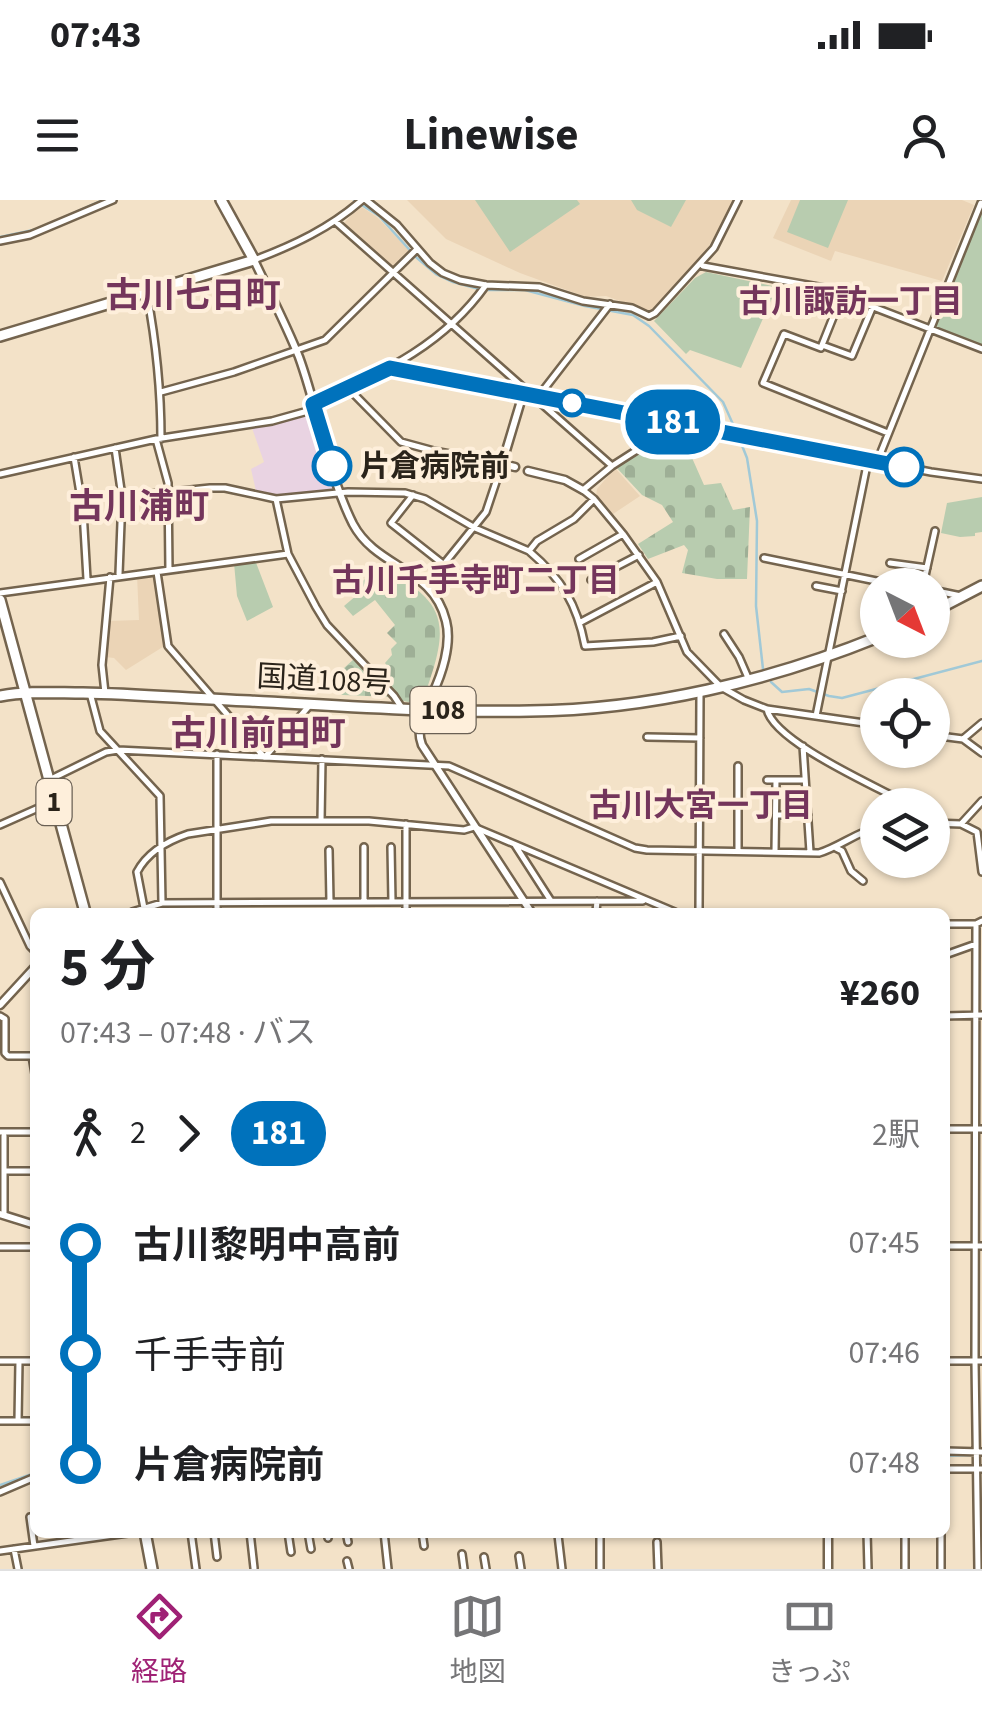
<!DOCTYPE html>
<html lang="ja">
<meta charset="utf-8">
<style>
:root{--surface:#fff;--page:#f2f2f2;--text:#202124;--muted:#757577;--line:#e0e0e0;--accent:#9f2175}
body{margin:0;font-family:"Source Sans 3","Noto Sans JP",sans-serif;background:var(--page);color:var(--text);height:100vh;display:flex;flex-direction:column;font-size:38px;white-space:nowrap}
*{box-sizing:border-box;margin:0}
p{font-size:32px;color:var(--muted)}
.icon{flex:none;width:55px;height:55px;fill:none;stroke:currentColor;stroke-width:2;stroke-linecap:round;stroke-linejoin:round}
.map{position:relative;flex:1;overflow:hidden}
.side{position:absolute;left:30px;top:708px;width:920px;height:630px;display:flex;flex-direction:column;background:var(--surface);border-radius:15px;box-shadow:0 2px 8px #0004}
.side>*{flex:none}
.badge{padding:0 20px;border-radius:32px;font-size:35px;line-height:65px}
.needle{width:65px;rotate:138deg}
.buttons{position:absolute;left:860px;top:368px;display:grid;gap:20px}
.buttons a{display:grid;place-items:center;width:90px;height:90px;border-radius:50%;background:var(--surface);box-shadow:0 2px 8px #0004;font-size:50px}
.map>.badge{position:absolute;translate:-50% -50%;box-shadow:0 0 0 5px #fff}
.legs{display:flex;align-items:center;gap:15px;height:110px;padding:0 30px;font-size:32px}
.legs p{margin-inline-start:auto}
.headline{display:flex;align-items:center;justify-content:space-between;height:170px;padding:0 30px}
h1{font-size:55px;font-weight:700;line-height:75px}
ul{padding:0 30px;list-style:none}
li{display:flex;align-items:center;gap:35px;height:110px;font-size:38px}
li i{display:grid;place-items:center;width:15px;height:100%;margin:0 12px;background:currentColor}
li i::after{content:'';width:25px;height:25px;margin:-12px;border:8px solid;border-radius:50%;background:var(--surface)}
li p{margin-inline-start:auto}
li:first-child i{background:linear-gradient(#0000 50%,currentColor 0)}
li:last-child i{background:linear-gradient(currentColor 50%,#0000 0)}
.status{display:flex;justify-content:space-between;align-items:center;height:70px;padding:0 50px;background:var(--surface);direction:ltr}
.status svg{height:28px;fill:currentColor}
header{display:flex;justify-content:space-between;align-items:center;height:130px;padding:0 30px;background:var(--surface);font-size:45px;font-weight:700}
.dock{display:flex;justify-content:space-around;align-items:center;height:140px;border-top:2px solid var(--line);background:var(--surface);font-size:28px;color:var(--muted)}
.dock a{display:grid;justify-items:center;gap:5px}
.dock .current{color:var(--accent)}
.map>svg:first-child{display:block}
.built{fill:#ebd4b6}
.medical{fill:#e9d3e2}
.cemetery{fill:url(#cemetery-stones)}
.park{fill:#b8ccaf}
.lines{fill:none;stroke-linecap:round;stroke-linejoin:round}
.stream{stroke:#a1c9d7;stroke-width:2.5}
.minor-casing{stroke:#74644e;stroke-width:10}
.tertiary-casing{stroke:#74644e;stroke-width:11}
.primary-casing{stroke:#74644e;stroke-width:14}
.trunk-casing{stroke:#74644e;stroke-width:14}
.minor{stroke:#fff;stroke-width:5}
.tertiary{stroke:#fff;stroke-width:6}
.primary{stroke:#fff;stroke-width:9}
.trunk{stroke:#fff;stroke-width:9}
.line-1-casing{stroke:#fff;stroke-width:22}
.line-1{stroke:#0072bc;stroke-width:15}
.stop-1-dot{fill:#fff;stroke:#0072bc;stroke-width:5}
.labels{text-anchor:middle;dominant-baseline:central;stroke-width:8;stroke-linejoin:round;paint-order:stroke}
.shield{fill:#feefdb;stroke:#6a6054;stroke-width:2.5}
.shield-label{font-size:28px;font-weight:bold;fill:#2a231a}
.stop-label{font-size:30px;font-weight:bold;fill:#2a231a;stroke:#feefdb;text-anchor:start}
.street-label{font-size:30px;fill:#2a231a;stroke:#feefdb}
.neighbourhood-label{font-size:32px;font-weight:bold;fill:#74355b;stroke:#feefdb}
.quarter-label{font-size:35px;font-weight:bold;fill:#74355b;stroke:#feefdb}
</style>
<div class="status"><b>07:43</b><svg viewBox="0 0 49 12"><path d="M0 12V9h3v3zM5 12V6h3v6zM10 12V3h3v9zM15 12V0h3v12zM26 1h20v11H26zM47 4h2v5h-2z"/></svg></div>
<header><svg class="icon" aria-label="menu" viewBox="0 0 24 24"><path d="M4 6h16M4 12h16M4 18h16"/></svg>Linewise<svg class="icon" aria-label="person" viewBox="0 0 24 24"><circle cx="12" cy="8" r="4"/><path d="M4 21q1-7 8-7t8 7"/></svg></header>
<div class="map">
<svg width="982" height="1369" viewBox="0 0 982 1369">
<defs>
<pattern id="cemetery-stones" width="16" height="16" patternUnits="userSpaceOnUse" patternTransform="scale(2.5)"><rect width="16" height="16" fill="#b8ccaf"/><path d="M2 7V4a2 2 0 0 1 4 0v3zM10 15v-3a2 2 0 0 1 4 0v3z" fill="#9eaf96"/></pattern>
</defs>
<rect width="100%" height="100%" fill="#f3e2c8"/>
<path class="built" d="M407 0H734L703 57 653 109 647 111 606 96 586 97 520 73 446 39Z
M791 0H962L974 5 942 81 835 51 831 61 773 38Z
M360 6 377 17 409 50 393 68 344 23Z
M615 268 640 296 613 314 608 312 596 296 597 289Z
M155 374 166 445 126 470 114 458 105 457 108 421 139 420 137 375Z"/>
<path class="medical" d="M309 214 333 291 275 296 256 291 251 269 264 262 252 228Z"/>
<path class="cemetery" d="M674 233 685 242 704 285 721 283 733 310 750 307 747 379H717L682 373 688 350 684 345 648 359 638 344 673 322 662 305 642 295 615 266Z
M381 366C430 396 452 409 433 470 428 485 427 494 414 503L403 501 392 487 380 478 390 470 385 463 392 455 391 449 397 443 387 433 395 425 375 400 353 416 344 406 357 395 353 389Z
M354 459 392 497 343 495 323 487Z"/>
<path class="park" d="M475 0H577L580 4 510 52Z
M631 0H686L671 27 637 10Z
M800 0H848L828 48 787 32Z
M982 10V145L935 126Z
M706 72 777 87 741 168 690 150 686 154 654 121 695 78Z
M982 297V332L975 333V336L960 337 941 333 947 303Z
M255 360 273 407 247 421 237 396 234 363Z"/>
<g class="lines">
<path class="stream" d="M354 0 379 16 417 58 436 74 453 82 479 89
M45 26 103 0
M0 37 38 29
M487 90H525L585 106 633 115 649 126 723 202 736 231
M739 238 747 258 757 321 756 406 763 469
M771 482 782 492 809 489 829 496 842 498 982 461
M980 1255H982
M945 1256 970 1255
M0 1285 35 1273"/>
<defs>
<path id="minor" d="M366 0 397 25 430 63 443 73 460 80 486 85 539 87 583 101 632 108 649 116 655 113 714 48 738 0
M336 22 611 265
M0 41 30 35 113 0
M254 60C294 45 330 28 362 0
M703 66 824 88 982 149
M147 94C156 142 161 189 161 239
M842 95 822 145 852 156 873 106
M822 145 821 148 784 134 763 183 888 233
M390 168 931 272 982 279
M348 188 401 242 434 251 502 264 486 312 427 385
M161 192 234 172 325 140 417 49
M538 197 610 104
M314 204C381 173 442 147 486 85
M679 223 612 266 583 290 594 299 623 334 657 382 687 452 721 487 744 500 767 509 878 525
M156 239 168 283 169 370
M115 248 122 297 119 374
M74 257 83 311 87 379
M877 262 981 3
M0 274 156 239 272 221 315 209
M413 295 391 323 443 364
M122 297 210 288H225L276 299 348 292 405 293 425 299 475 328 529 351 537 341 574 319 594 299
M276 299 288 354 316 407 327 425 394 496 402 508
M529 351C562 379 577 404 585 446L653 442 681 436
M764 358 891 384
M579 359 623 334
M890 363 927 368
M157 372 168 446 264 557
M591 380 639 355
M923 385 935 331
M816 386 842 391
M932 390 961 396
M0 393 288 354
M581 422 657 382
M724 434 739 457 749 480
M90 493 100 531 160 596 162 703
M105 493 102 465 110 377
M767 509C773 542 880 588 910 605
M816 516 868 260
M932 535 963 539 982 553
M647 537 700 538
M963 539 982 523
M803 546 810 652
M265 557 309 506
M51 579 106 552 118 550 449 566 635 648 647 650 819 653C839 647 857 632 878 627
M767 580H804
M776 615H808
M321 621 322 559
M932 623 961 624 977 632 982 672
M406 624V712
M961 624 982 601
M0 625 54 601
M515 645 551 701
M364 647V702
M391 647 392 702
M836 648 842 651 851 671 863 681
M329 650 330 702
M738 651V566
M775 652 776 580
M0 682 30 746 35 751
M144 708 137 672C147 653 167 641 188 634L271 621H369L464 630 474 627 675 712
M132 712 162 703 643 701
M217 712V554
M596 712 597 701
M699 712 700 494
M945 724H976L982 721
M976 724 975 1161 978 1369
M945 755 976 744
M0 816 5 819V853L8 856H32L35 874
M945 816 982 815
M945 929H982
M0 932H35
M4 936V971
M4 1015V971H35
M945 1046H982
M0 1047H35
M0 1161H35
M945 1161H982
M0 1221H35
M18 1221 19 1161
M945 1251 982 1252
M945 1269H982
M0 1292 35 1277
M30 1317 34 1346
M191 1332 196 1369
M214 1332 217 1357
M250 1332 254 1368
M288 1332 291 1352
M308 1332 311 1349
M327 1332 328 1338
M346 1332 348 1342
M384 1332 388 1369
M422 1332 424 1346
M498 1332V1333
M600 1332V1369
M867 1332 868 1369
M905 1332V1369
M941 1332V1369
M558 1335 562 1369
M657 1342 658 1369
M14 1349 18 1369
M0 1351 135 1332
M462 1354 464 1369
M519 1356 521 1369
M484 1357 486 1369
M347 1361 349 1369"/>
<path id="tertiary" d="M254 60C269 92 286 124 299 157 319 212 327 272 353 324 377 369 433 367 446 421 452 444 442 474 432 495 424 512 415 526 422 545L531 712
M515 267 502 264 523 194
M528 271 565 280 583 290
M0 805 35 767
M0 1014 35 1025
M828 1369V1332"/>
<path id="primary" d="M0 136 254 60 221 0
M0 400 85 712
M145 1332 152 1369"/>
<path id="trunk" d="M932 412 982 386
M0 496C28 491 55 493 83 493 139 494 194 499 250 501 343 506 437 513 530 511 648 510 769 481 878 437"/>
</defs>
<use href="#minor" class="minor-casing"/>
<use href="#tertiary" class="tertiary-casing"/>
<use href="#primary" class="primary-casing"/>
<use href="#trunk" class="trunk-casing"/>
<use href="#minor" class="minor"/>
<use href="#tertiary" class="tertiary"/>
<use href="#primary" class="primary"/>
<use href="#trunk" class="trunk"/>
</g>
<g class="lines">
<defs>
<path id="line-1" d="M332 266 313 204 390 168 904 267"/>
</defs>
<use href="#line-1" class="line-1-casing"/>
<use href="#line-1" class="line-1"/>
</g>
<g class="stop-1-dot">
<circle cx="572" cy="203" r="12"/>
<circle cx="332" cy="266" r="18"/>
<circle cx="904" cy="267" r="18"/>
</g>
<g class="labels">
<g class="shield">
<rect x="410.5" y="487" width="65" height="46" rx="8"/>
<rect x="36.5" y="579" width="35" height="46" rx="8"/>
</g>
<g class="shield-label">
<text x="443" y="510">108</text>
<text x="54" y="602">1</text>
</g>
<g class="stop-label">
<text x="360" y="266">片倉病院前</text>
</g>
<g class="street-label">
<text transform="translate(324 480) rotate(3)">国道108号</text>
</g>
<g class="neighbourhood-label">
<text x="851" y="102">古川諏訪一丁目</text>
<text x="476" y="381">古川千手寺町二丁目</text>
<text x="701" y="606">古川大宮一丁目</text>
</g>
<g class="quarter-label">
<text x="193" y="96">古川七日町</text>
<text x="139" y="307">古川浦町</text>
<text x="258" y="534">古川前田町</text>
</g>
</g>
</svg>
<div class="buttons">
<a><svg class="needle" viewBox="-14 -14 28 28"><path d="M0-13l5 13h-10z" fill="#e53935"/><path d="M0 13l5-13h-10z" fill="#757577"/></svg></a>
<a><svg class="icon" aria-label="locate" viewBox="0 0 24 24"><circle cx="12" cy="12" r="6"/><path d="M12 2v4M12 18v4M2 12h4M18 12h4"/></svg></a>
<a><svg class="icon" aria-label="layers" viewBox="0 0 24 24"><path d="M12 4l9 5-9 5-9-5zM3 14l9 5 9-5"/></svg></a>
</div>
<b class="badge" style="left:673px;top:222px;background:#0072bc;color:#fff">181</b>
<section class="side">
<div class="headline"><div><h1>5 分</h1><p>07:43 – 07:48 · バス</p></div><b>¥260</b></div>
<div class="legs"><svg class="icon" aria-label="walk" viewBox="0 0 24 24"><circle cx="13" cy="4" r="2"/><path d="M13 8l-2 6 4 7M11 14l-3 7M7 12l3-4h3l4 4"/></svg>2<svg class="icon" aria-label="forward" viewBox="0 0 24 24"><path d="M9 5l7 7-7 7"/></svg><b class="badge" style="background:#0072bc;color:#fff">181</b><p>2駅</p></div>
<ul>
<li><i style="color:#0072bc"></i><b>古川黎明中高前</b><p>07:45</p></li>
<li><i style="color:#0072bc"></i><span>千手寺前</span><p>07:46</p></li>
<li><i style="color:#0072bc"></i><b>片倉病院前</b><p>07:48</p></li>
</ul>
</section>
</div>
<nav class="dock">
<a class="current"><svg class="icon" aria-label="directions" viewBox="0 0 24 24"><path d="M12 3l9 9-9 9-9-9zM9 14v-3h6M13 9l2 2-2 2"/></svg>経路</a>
<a><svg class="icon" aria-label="map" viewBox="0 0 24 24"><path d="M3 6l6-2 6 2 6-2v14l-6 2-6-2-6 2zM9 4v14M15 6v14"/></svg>地図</a>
<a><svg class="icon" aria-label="tickets" viewBox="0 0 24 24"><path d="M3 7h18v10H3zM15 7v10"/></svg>きっぷ</a>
</nav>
